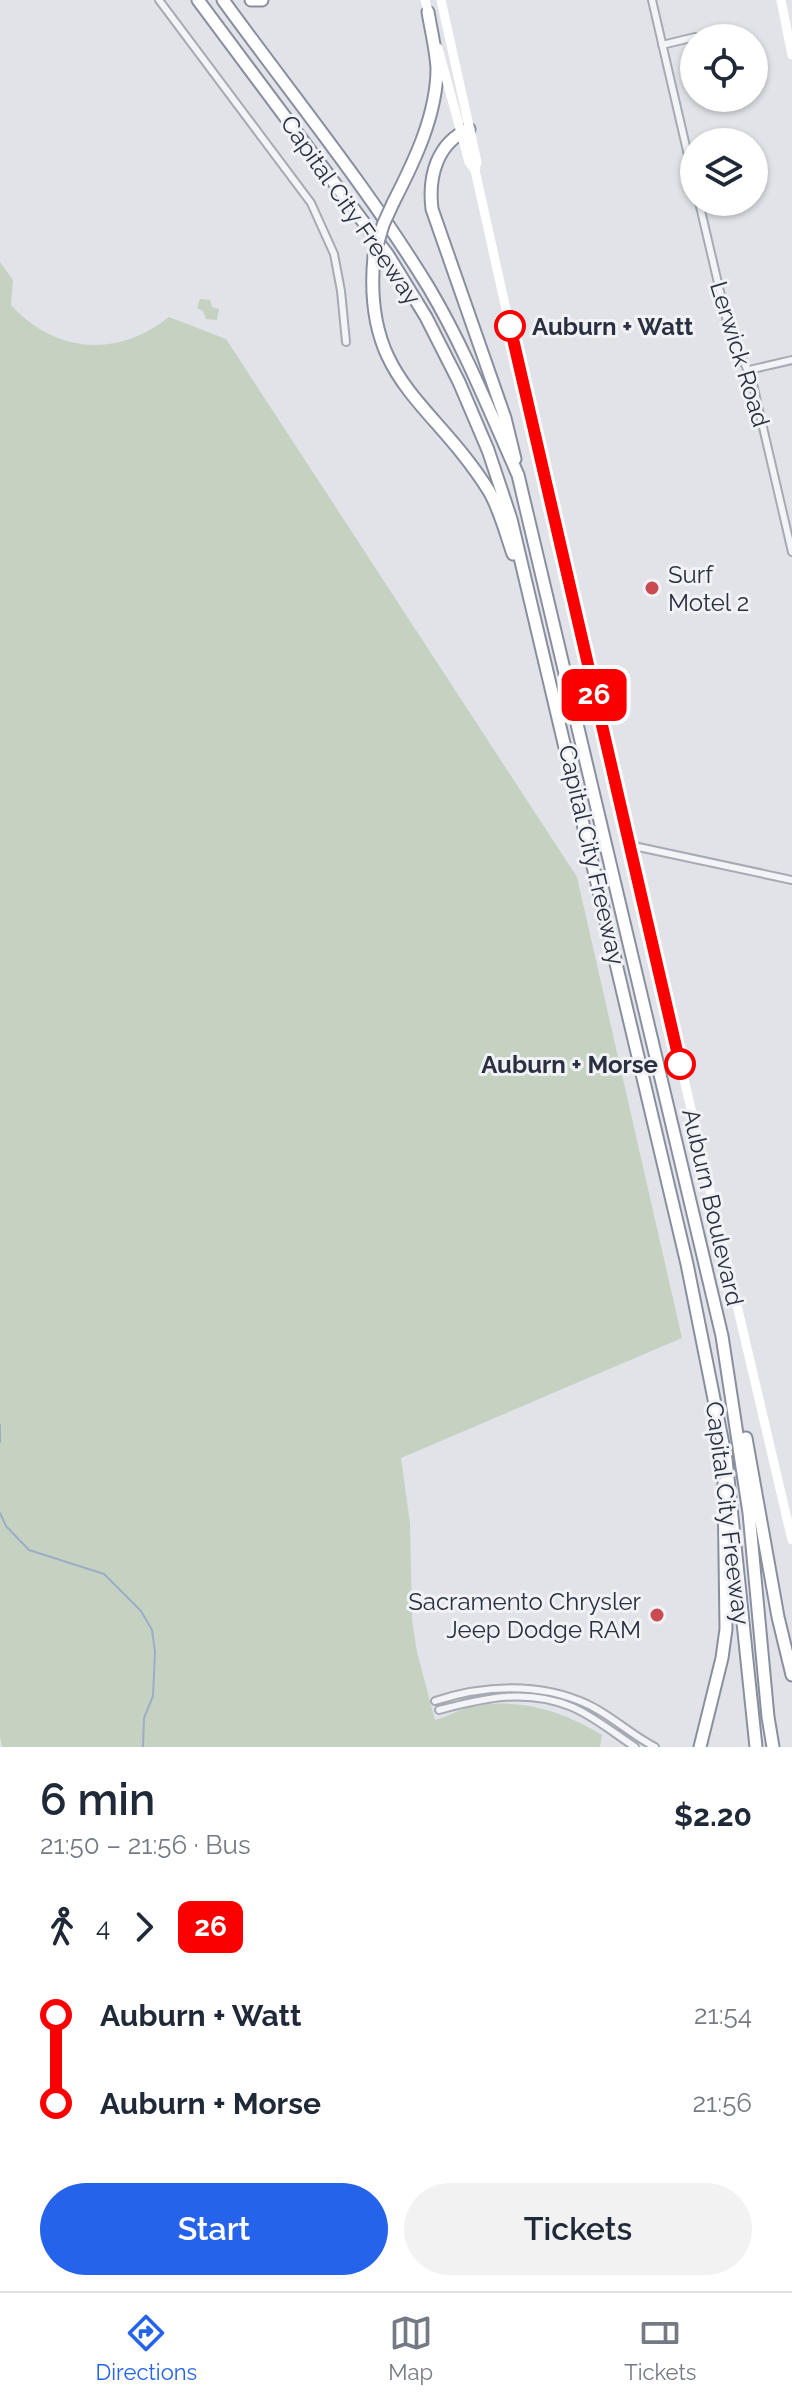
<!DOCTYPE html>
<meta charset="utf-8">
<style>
:root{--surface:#fff;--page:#f2f2f3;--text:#1f2937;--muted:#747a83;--line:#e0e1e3;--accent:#2563eb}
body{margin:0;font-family:Raleway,sans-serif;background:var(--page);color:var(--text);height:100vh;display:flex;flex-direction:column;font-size:30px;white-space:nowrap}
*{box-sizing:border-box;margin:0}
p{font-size:26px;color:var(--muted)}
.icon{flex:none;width:44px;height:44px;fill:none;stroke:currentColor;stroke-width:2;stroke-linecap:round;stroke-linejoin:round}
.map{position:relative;height:1747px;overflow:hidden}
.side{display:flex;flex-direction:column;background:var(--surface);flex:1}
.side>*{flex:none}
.badge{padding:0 16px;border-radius:12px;font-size:28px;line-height:52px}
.tools{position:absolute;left:680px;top:24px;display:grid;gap:16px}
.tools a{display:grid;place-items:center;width:88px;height:88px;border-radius:50%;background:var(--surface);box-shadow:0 2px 6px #0004;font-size:40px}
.map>.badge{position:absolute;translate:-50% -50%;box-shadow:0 0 0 4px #fff}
.legs{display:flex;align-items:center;gap:12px;height:88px;padding:0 40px;font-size:26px}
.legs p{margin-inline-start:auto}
.head{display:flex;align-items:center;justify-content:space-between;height:136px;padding:0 40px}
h1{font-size:44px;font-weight:600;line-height:60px}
.button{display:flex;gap:16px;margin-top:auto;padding:16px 40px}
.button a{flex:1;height:92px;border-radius:48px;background:var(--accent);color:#fff;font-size:32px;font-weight:600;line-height:92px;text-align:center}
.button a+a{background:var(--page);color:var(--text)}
ul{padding:0 40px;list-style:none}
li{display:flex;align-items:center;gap:28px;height:88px;font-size:30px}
li i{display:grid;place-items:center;width:12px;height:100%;margin:0 10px;background:currentColor}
li i::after{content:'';width:20px;height:20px;margin:-10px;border:6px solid;border-radius:50%;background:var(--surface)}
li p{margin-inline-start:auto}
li:first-child i{background:linear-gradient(#0000 50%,currentColor 0)}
li:last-child i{background:linear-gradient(currentColor 50%,#0000 0)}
.menu{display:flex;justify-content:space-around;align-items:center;height:112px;border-top:2px solid var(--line);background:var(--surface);font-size:22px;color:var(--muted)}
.menu a{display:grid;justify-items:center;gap:4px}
.menu .selected{color:var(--accent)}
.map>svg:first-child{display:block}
.green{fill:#c5d2c2}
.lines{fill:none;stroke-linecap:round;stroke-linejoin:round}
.stream{stroke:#9dadc7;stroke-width:2}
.street-casing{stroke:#a6aab3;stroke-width:10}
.highway-casing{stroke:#898f9f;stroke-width:15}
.street{stroke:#f3f4f7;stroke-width:6}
.secondary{stroke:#fff;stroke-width:9}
.highway{stroke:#fff;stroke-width:11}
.highway-bridge-casing{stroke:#898f9f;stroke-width:15;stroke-linecap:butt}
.highway-bridge{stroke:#fff;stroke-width:11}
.line-1-casing{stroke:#fff;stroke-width:18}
.line-1{stroke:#fa0000;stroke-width:12}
.stop-1-dot{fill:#fff;stroke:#fa0000;stroke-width:4}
.poi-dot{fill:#c94b51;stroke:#f0f2f6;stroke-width:3}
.labels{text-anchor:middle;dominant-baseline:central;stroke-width:6;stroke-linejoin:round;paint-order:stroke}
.street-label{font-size:24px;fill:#2a3040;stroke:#f0f2f6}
.stop-label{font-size:24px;font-weight:bold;fill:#2a3040;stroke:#f0f2f6;text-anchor:start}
.poi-label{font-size:24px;fill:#2a3040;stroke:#f0f2f6;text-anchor:start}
</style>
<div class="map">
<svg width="792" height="1747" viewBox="0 0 792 1747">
<rect width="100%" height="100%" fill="#e1e3e9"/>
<path class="green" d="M0 262 13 280 11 305C56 354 118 358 169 317L226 339 577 877 682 1338 401 1458 410 1523 412 1620 417 1652 435 1720C443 1718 450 1714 458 1711 509 1694 558 1708 602 1735L600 1747H2L0 1737Z
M200 299 210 300 212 307 219 309 217 320 206 319 203 311 197 308Z"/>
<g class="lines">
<path class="stream" d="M0 1425V1442
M0 1513 6 1526 29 1550 104 1574 141 1611 152 1630 155 1652 153 1696 144 1718 143 1747"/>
<defs>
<path id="street" d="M159 0 311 203 334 254 341 291 346 342
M652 0 694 181
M662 45 695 37
M699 202 729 330 752 380 792 552
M749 370 792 360
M629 845 792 880
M435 1701C484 1685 539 1682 587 1704 611 1715 631 1735 655 1747
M439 1710C484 1698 527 1688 572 1707 595 1717 615 1734 635 1747"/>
<path id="highway" d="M198 0 388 255 426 317 459 382 488 450 511 519 687 1264 726 1459 756 1747
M223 0C292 95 368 188 429 288 464 347 490 412 518 475L722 1336 749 1513 768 1717 773 1747
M251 0H262
M469 129C437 143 428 176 432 209L505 418 515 459
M393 203C414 162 437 115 437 68 436 50 431 30 428 12
M374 256C362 381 433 401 489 491 500 510 506 534 513 554
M746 1438 778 1617 792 1675
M700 1747 722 1658 726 1629 724 1483"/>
</defs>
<use href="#street" class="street-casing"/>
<use href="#highway" class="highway-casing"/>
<use href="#street" class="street"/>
<path class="secondary" d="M425 0 430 18
M441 0 477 162 475 170 550 507 792 1540
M781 0 792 55
M438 48 469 162 475 170"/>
<use href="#highway" class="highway"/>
<defs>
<path id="highway-bridge" d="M374 256 383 225 393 203"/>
</defs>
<use href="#highway-bridge" class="highway-bridge-casing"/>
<use href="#highway-bridge" class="highway-bridge"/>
</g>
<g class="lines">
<defs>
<path id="line-1" d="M510 326 680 1064"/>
</defs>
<use href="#line-1" class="line-1-casing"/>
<use href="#line-1" class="line-1"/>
</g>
<g class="stop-1-dot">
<circle cx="510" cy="326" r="14"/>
<circle cx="680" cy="1064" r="14"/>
</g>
<g class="poi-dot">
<circle cx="652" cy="588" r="8"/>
<circle cx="657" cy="1615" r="8"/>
</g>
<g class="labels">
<g class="street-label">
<text transform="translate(351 210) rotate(55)">Capital City Freeway</text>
<text transform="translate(740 354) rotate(73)">Lerwick Road</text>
<text transform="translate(592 855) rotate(77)">Capital City Freeway</text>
<text transform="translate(713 1207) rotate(77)">Auburn Boulevard</text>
<text transform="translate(728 1513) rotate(83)">Capital City Freeway</text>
</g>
<g class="stop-label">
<text x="532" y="326">Auburn + Watt</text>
<text x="658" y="1064" text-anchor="end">Auburn + Morse</text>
</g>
<g class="poi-label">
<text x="668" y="574">Surf<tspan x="668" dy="28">Motel 2</tspan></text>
<text x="641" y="1601" text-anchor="end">Sacramento Chrysler<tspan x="641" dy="28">Jeep Dodge RAM</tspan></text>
</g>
</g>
</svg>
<div class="tools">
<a><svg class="icon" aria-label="locate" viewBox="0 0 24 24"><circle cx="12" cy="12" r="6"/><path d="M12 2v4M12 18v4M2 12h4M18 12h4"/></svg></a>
<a><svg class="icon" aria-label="layers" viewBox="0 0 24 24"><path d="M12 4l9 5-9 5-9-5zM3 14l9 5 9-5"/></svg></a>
</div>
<b class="badge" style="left:594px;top:695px;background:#fa0000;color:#fff">26</b>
</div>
<section class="side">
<div class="head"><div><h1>6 min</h1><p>21:50 – 21:56 · Bus</p></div><b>$2.20</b></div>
<div class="legs"><svg class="icon" aria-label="walk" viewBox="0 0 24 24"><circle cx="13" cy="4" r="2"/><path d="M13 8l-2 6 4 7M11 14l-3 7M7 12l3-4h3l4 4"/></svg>4<svg class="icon" aria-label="forward" viewBox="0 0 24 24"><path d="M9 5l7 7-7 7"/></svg><b class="badge" style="background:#fa0000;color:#fff">26</b></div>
<ul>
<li><i style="color:#fa0000"></i><b>Auburn + Watt</b><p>21:54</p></li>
<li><i style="color:#fa0000"></i><b>Auburn + Morse</b><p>21:56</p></li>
</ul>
<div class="button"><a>Start</a><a>Tickets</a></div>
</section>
<nav class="menu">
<a class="selected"><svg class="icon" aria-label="directions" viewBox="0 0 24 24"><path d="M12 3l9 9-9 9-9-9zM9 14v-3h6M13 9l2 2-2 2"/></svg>Directions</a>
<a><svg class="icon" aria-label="map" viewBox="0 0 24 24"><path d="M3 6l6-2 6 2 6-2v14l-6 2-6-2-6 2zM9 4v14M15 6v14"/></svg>Map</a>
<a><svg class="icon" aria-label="tickets" viewBox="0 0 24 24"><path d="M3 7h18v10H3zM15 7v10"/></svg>Tickets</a>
</nav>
